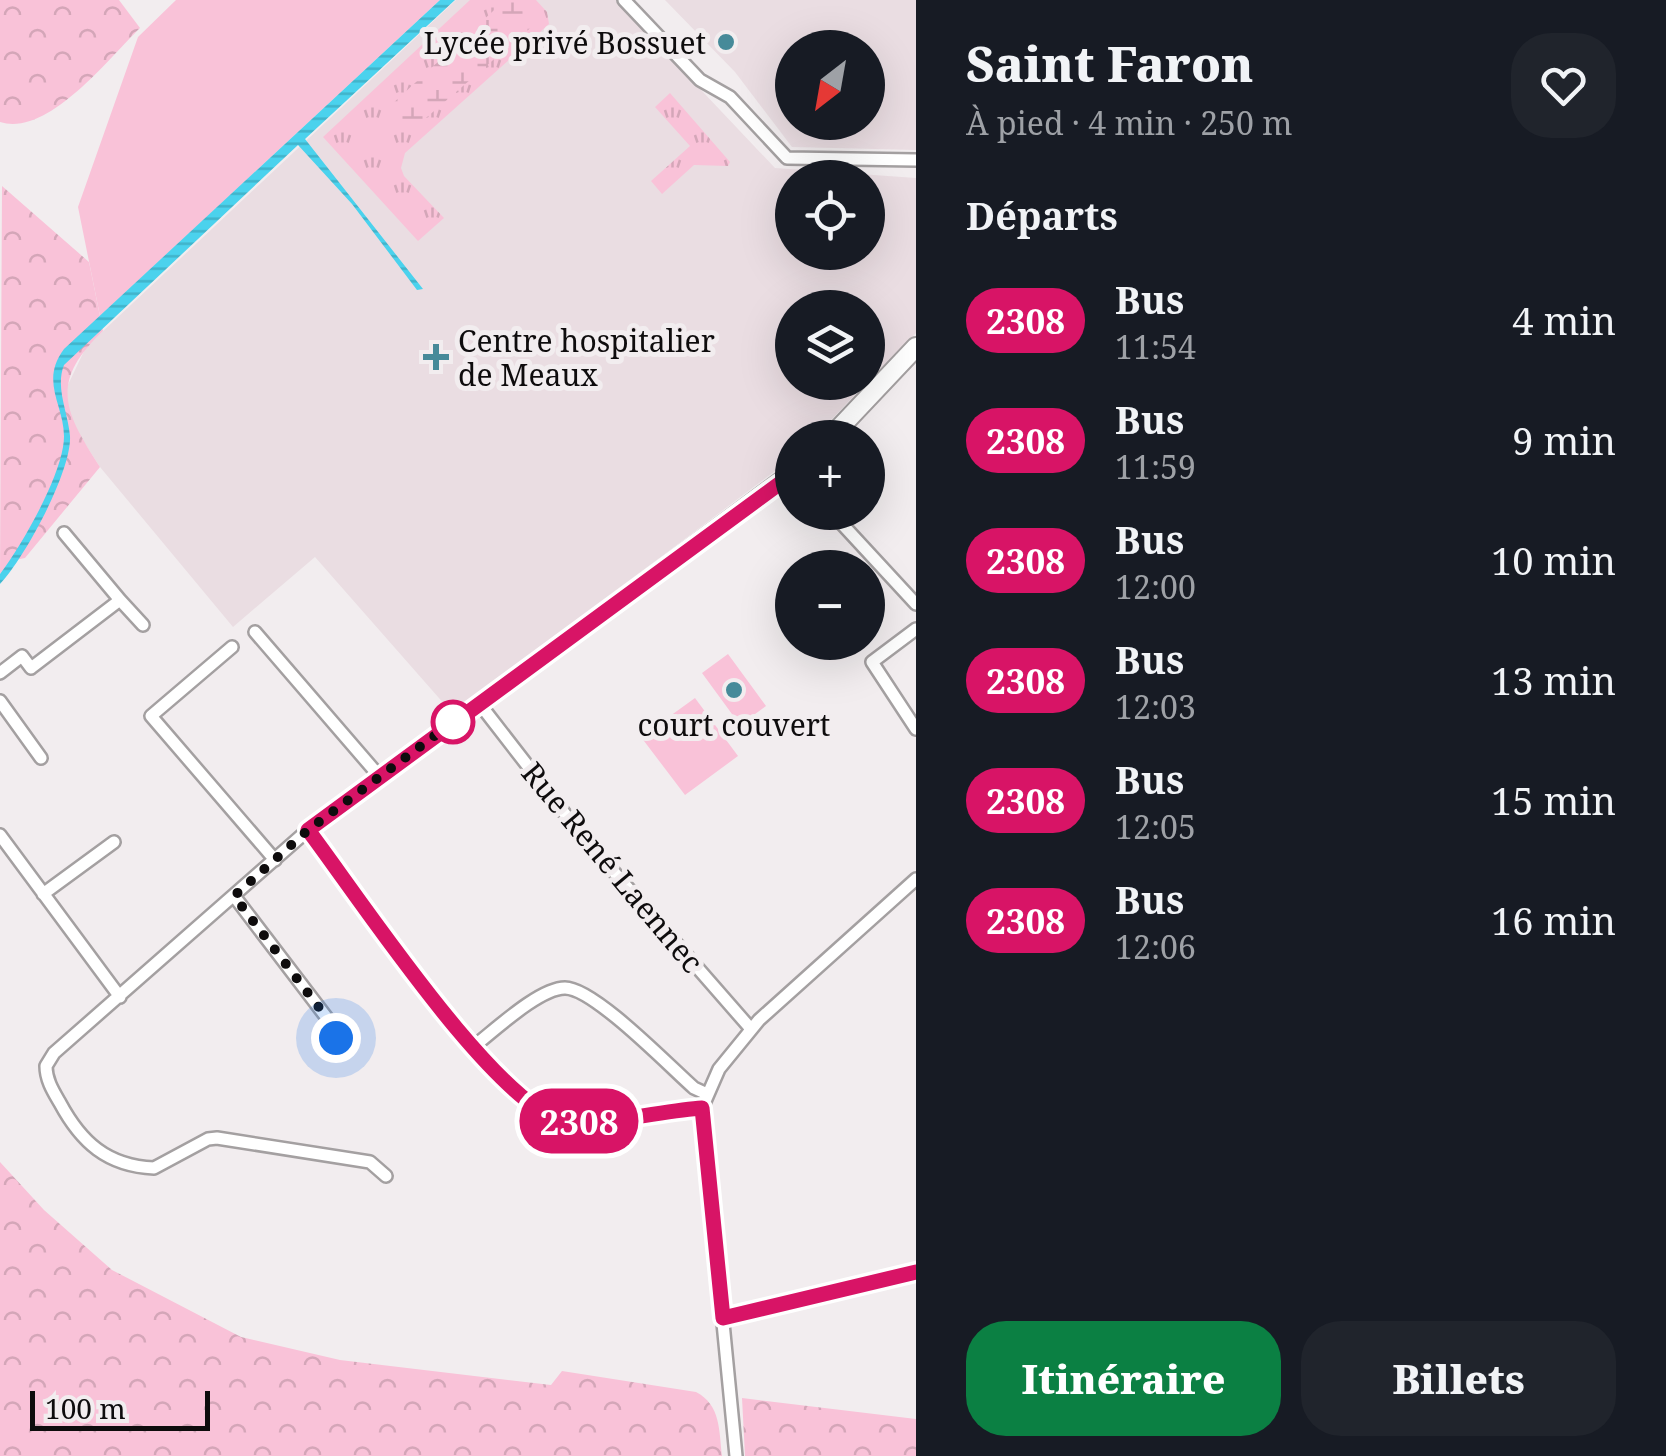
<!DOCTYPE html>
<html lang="fr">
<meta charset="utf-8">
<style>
:root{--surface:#171b24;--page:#20242c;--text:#f1f3f6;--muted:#9ea1a6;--accent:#0b8043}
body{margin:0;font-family:"Noto Serif",serif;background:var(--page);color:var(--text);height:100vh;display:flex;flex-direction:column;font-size:38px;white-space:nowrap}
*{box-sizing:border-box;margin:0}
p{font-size:32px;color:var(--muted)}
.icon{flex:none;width:55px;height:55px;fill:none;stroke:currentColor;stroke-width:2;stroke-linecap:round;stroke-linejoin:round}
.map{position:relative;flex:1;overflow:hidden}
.drawer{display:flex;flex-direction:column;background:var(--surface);width:750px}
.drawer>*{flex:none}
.badge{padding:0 20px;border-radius:32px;font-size:35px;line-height:65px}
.needle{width:65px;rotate:211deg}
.tools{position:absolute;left:775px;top:30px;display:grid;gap:20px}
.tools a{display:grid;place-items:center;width:110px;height:110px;border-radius:50%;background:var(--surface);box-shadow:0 10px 40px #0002;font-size:50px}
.scale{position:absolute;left:30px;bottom:25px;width:180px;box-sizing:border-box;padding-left:10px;border:5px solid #0e0c0d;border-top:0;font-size:28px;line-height:35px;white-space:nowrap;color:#0e0c0d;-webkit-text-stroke:8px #f2edef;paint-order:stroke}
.you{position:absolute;width:50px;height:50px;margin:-25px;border:8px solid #fff;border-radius:50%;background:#1a73e8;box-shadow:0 0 0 15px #1a73e833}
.map>.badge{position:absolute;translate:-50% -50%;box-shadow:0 0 0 5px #fff}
h2{padding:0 50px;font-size:38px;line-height:90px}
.round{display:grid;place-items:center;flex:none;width:105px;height:105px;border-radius:40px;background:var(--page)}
.headline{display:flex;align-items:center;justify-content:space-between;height:170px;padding:0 50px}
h1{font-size:48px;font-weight:800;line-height:75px}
.button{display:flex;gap:20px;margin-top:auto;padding:20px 50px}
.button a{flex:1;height:115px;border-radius:40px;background:var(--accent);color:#fff;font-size:40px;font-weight:800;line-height:115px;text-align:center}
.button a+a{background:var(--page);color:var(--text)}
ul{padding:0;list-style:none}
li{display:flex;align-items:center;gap:30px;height:120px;padding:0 50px}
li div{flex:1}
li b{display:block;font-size:38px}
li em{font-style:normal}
li .badge{min-width:110px;font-weight:700;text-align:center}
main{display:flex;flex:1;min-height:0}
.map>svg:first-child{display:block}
.built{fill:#eadde2;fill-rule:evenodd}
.grass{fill:url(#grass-tufts)}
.forest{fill:url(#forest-crowns)}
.wetland{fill:url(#wetland-marsh)}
.garden{fill:#f9c2d8}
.water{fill:url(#water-rules)}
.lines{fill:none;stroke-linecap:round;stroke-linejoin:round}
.street-casing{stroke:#a4a0a1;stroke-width:16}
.secondary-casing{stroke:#a4a0a1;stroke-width:22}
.street{stroke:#fff;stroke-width:11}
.secondary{stroke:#fff;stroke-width:18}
.line-casing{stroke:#fff;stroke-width:22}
.line{stroke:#d81466;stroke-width:15}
.walk{stroke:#0e0c0d;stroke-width:10;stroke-dasharray:0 18}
.poi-dot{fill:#468a99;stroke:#f2edef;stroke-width:4}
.stop-dot{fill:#fff;stroke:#d81466;stroke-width:5}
.labels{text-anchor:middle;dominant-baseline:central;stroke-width:10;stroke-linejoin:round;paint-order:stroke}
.poi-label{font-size:30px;fill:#0e0c0d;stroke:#f2edef;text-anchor:end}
.street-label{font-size:30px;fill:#0e0c0d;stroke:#f2edef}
</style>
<main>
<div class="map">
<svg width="916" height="1456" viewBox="0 0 916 1456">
<defs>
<pattern id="grass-tufts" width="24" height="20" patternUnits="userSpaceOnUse" patternTransform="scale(2.5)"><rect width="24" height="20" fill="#f9c2d8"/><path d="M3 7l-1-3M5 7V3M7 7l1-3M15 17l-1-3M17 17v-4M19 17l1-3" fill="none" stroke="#d4a6b8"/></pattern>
<pattern id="forest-crowns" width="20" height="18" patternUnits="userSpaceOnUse" patternTransform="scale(2.5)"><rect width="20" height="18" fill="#f9c2d8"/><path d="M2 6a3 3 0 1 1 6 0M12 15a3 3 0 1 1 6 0" fill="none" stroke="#d4a6b8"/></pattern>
<pattern id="wetland-marsh" width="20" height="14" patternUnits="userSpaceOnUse" patternTransform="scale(2.5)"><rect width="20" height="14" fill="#f9c2d8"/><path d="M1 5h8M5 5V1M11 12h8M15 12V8" fill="none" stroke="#d4a6b8"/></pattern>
<pattern id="water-rules" width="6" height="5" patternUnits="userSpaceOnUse" patternTransform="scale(2.5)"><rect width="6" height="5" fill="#4bd2ed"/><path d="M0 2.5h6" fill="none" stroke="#40b3ca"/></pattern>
</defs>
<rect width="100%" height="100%" fill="#f2edef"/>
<path class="built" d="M456 0H616L775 168 916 178V333L868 381V308H792V382L866 383 815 437 792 438V458L453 714 315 557 233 627 100 467 69 419 64 393 86 347ZM792 178H868V252H792Z
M665 0H916V150L792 147 735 72ZM792 48H868V122H792Z"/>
<path class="grass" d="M470 0H536L547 12 549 24 405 153 401 168 404 176 444 218 418 241 323 137Z
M670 93 730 162 728 166 694 165 662 194 651 181 690 146 655 107Z"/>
<path class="forest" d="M0 0H119L140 28C107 60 48 137 0 122Z
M2 186 89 262 103 331C48 383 65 412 100 467L25 558 10 561 0 574Z
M0 1162 44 1210 112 1270 241 1337 340 1360 551 1385 562 1371 696 1392C721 1405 719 1431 722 1456H0Z
M742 1398 916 1419V1456H745Z"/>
<path class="wetland" d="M505 0H512L535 24 412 130 390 106Z"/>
<path class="garden" d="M176 0H440L100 316 78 207 138 37Z
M728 654 766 706 740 725 702 673Z
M695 698 738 756 685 795 641 737Z"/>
<path class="water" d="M440 0H455L305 139 423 289 417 290 352 204 298 145 64 365C55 388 68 412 70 436 72 471 24 559 0 584V574C22 545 57 483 63 447 70 410 37 385 64 349Z"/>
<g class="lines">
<defs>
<path id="street" d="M624 0 700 80 730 97 787 158 916 160
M831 512 916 604
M120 600 143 625
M916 629 872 662 916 729
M255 632 380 777
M232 647 151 716 275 860
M0 673 22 656 31 668 120 600 64 533
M0 701 41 758
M479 703 579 832 751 1029
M308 830C354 891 497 1109 565 1121 597 1127 666 1110 702 1108
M0 835 120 997
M43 894 114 842
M234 896 327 1018 336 1038
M473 1047C494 1031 539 988 565 988 594 988 670 1067 694 1088L707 1094
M386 1176 370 1162 217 1138 208 1139 154 1168C107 1166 81 1142 60 1103 53 1091 46 1080 46 1066L54 1053 308 830 792 470
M723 1318 916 1272
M736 1456 702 1108 719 1069 759 1020 916 879"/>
<path id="secondary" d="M830 438 916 347"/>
</defs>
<use href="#street" class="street-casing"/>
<use href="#secondary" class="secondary-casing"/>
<use href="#street" class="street"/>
<use href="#secondary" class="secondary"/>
</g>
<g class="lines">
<defs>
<path id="line" d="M779 484 308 830C354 890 498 1110 565 1121 598 1127 665 1110 702 1108L723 1318 916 1272"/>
</defs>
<use href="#line" class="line-casing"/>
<use href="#line" class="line"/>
<path class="walk" d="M336 1038 327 1018 234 896 308 830 453 722"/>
</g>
<g class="poi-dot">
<circle cx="726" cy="42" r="10"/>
<path d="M431 342h10v10h10v10h-10v10h-10v-10h-10v-10h10z"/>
<circle cx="734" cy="690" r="10"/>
</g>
<circle class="stop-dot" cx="453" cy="722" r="20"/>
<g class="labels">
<g class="poi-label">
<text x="706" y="42">Lycée privé Bossuet</text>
<text x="458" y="340" text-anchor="start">Centre hospitalier<tspan x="458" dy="34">de Meaux</tspan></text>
<text x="734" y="724" text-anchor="middle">court couvert</text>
</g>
<g class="street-label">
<text transform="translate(613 867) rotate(50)">Rue René Laennec</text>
</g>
</g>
</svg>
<div class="tools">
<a><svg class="needle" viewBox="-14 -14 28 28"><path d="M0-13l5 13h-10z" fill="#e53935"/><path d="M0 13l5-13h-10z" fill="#9ea1a6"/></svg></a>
<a><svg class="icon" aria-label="locate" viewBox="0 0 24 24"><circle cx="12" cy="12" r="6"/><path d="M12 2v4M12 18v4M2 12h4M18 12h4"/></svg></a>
<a><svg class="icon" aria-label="layers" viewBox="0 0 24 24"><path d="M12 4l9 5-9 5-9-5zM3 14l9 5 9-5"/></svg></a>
<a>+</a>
<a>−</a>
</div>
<div class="scale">100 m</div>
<div class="you" style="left:336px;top:1038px"></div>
<b class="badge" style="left:579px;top:1121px;background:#d81466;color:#fff">2308</b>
</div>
<section class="drawer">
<div class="headline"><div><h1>Saint Faron</h1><p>À pied · 4 min · 250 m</p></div><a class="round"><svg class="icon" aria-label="heart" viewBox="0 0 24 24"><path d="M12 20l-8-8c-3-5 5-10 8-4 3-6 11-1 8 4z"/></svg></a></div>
<h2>Départs</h2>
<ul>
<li><span class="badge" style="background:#d81466;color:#fff">2308</span><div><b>Bus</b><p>11:54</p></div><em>4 min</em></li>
<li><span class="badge" style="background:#d81466;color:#fff">2308</span><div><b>Bus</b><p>11:59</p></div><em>9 min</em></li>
<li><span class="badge" style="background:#d81466;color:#fff">2308</span><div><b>Bus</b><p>12:00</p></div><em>10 min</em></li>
<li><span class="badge" style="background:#d81466;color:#fff">2308</span><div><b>Bus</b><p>12:03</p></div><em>13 min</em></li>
<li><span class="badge" style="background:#d81466;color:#fff">2308</span><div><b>Bus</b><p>12:05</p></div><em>15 min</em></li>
<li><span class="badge" style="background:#d81466;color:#fff">2308</span><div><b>Bus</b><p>12:06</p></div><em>16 min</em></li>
</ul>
<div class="button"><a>Itinéraire</a><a>Billets</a></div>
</section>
</main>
